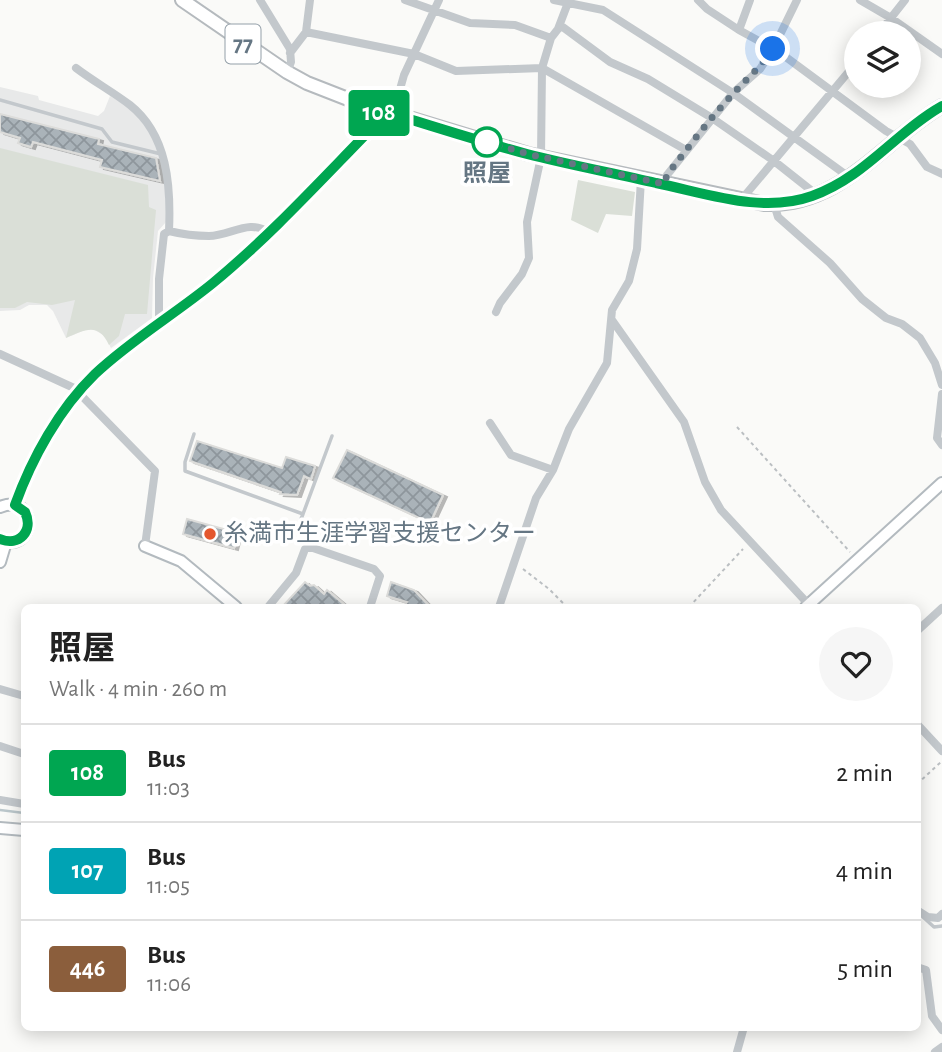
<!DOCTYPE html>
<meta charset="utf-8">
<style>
:root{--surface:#fff;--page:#f6f6f6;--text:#222;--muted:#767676;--line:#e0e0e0}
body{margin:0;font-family:"Alegreya Sans","Noto Sans JP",sans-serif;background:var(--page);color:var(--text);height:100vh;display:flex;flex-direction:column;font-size:26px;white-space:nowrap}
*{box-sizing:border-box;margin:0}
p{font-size:23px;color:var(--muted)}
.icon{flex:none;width:38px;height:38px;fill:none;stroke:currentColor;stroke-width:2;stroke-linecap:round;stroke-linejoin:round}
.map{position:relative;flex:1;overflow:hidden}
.sheet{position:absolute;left:21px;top:604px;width:900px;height:427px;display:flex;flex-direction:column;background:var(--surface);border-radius:10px;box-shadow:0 4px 18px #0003}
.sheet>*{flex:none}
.badge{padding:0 14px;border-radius:5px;font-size:24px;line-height:46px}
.controls{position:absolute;left:844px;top:21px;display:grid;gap:14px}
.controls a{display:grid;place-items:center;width:77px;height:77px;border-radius:50%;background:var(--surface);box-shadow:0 4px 18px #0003;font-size:35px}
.you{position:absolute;width:35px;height:35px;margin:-18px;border:5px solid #fff;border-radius:50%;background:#1a73e8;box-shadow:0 0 0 10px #1a73e833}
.map>.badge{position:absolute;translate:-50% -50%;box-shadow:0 0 0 4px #fff}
.round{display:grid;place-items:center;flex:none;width:74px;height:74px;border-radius:37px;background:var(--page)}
.overview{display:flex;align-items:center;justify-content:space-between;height:119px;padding:0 28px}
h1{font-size:33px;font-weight:700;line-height:52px}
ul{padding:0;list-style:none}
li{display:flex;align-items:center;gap:21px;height:98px;padding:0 28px;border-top:2px solid var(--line)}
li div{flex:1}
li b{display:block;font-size:26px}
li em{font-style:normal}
li .badge{min-width:77px;font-weight:700;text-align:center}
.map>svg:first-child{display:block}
.built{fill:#e8e9e9}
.green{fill:#dadfd7}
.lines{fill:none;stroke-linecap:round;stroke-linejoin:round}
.stream{stroke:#bbc7cb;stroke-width:2.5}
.building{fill:url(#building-cross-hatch);stroke:#dcdcda;stroke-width:2;filter:url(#shadow)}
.secondary-casing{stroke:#b3babf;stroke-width:14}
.primary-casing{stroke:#b5babe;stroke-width:16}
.path{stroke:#bbbfc2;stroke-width:2;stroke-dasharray:3.5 3.5;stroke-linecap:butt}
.lane{stroke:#c3c8cc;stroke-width:3.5}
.street{stroke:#c3c8cc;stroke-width:8}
.secondary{stroke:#fff;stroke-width:10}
.primary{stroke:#fff;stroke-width:12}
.line-casing{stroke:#fff;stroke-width:16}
.line{stroke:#00a651;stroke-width:10}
.walk{stroke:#657683;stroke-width:7;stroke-dasharray:0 12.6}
.stop-dot{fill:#fff;stroke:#00a651;stroke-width:3.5}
.poi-dot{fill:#e4572e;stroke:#fff;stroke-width:2.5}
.labels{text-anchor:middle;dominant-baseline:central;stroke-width:7;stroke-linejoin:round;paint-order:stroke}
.shield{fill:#fff;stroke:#939fa8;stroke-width:2}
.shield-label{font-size:23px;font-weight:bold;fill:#657683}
.stop-label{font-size:24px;font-weight:bold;fill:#657683;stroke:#fff}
.poi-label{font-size:24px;fill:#657683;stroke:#fff;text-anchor:start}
</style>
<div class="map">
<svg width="942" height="1052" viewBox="0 0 942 1052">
<defs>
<pattern id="building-cross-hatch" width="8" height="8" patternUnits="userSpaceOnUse" patternTransform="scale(1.75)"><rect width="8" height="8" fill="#aab3b9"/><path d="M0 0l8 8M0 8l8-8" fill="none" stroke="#8e969c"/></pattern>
<filter id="shadow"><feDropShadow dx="4" dy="2" stdDeviation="0" flood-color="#0004"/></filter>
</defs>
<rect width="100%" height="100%" fill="#fafaf8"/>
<path class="built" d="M0 87 38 96 39 100 98 116 104 111 110 96 133 110 155 141 165 182 166 222 158 231 153 278 152 318 111 348 105 336 93 329 85 330 66 338 53 311 47 305H29L20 310 0 311Z"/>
<path class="green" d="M0 148 148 185 149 207 156 210 147 314H125L119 336 109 345C98 322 85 330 66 338L75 300 52 305 27 302 15 308H0Z
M578 180 635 192 632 216 606 214 598 233 571 220Z"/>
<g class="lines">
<path class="stream" d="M0 810 24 813"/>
</g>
<path class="building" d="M0 114 99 139 98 144 156 158 160 181 100 167 102 160 33 142 31 147 18 143 20 138 0 132Z
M197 441 282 468 286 457 315 466 311 479 304 476 297 495 280 494 281 492 190 461Z
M347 450 443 495 430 523 333 478Z
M187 519 238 533 234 548 183 534Z
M305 582 310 586 314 585 324 594 327 590 347 607H282Z
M391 582 414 590 430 607H403L407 602 387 596Z"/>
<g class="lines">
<defs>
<path id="secondary" d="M15 505C32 458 59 408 95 374 131 340 175 314 213 283 270 236 321 180 373 127L380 110
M0 507C38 492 37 554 0 540
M145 546 181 561 236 607
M0 562 6 542
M806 607 942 483
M0 828 24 830"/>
<path id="primary" d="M182 0 287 72 307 83 353 101 528 154 764 204C842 207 882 141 942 106"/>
</defs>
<use href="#secondary" class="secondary-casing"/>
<use href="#primary" class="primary-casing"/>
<path class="path" d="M737 427 850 552
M523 569 549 589 567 607
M689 607 743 549
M917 784 942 761"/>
<path class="lane" d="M0 100 102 129 112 142 161 154
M194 434 185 462V471L303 514 301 519 309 545
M303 514 332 436
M923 917 934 927 942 926"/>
<path class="street" d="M260 0 290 49 291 62 287 72
M405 0 470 23 515 25 551 38
M554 0 603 10 733 93 849 177
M698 0 707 9 739 30 779 52 886 131 910 144 927 167 942 174
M860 0 891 18 942 54
M560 25 610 62 648 79 712 118 774 161 817 195
M739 30 750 0
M306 32 310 0
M879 33 905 0
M290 53 306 32 414 54 456 71 542 68 686 150
M76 68C93 81 113 92 130 105 168 135 171 187 169 231
M393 114 404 75 439 0
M664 184 667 175 733 93 760 69 773 49 797 0
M741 200 856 63
M774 204 778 217 830 263 862 299 886 318 902 324 920 338 935 363 942 385
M496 312 500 303 522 274 529 258 527 222 541 157 542 68 551 38 558 29 569 0
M612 320 684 422 705 482 721 510 811 607
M159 324V279L164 234 169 231C181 234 196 236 209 236 230 236 250 218 269 233
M0 354 74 388 155 471 145 546
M942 394 937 438 942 445
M490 423 511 455 553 470
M268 607 296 573 305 549 310 547 374 569 380 576 370 607
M499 607 536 498 553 470 569 429 607 363 612 310 629 281 637 249 641 179
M917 631 942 608
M0 689 24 696
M917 724 942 751
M0 746 24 754
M0 800 24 804
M917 910 928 917 938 918 942 914
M917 967 926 970 932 1016 942 1030
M737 1052 744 1027
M935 1052 942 1047"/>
<use href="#secondary" class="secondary"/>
<use href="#primary" class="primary"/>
</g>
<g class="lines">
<defs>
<path id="line" d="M0 539C19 547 34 531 25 512L15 505C32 458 59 409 95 374 131 340 175 314 213 283 270 236 321 180 373 127L380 110C429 125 478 141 527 154 570 165 613 173 656 183 706 193 762 214 812 196 864 178 896 132 942 106"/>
</defs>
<use href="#line" class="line-casing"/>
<use href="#line" class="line"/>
<path class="walk" d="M487 142 481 140 528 154 664 184 667 175C688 148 709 119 733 94 747 78 761 67 773 49"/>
</g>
<circle class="stop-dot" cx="487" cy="142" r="14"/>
<circle class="poi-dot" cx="210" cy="534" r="7"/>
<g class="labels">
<rect class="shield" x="225.5" y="24.5" width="35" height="39" rx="5"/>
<g class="shield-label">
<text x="243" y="44">77</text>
</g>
<g class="stop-label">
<text x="487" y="174">照屋</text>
</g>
<g class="poi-label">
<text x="224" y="534">糸満市生涯学習支援センター</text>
</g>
</g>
</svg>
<div class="controls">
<a><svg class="icon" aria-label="layers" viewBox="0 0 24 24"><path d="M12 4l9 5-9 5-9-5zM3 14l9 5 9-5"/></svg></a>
</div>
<div class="you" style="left:773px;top:49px"></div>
<b class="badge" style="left:379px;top:113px;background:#00a651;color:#fff">108</b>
<section class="sheet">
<div class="overview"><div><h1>照屋</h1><p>Walk · 4 min · 260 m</p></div><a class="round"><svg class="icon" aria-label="heart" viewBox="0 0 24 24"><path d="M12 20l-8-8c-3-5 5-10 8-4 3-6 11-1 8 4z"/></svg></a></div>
<ul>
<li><span class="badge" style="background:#00a651;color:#fff">108</span><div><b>Bus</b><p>11:03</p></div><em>2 min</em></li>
<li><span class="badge" style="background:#00a3b4;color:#fff">107</span><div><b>Bus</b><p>11:05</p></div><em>4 min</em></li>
<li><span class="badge" style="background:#8b5e3c;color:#fff">446</span><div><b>Bus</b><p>11:06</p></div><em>5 min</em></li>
</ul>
</section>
</div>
